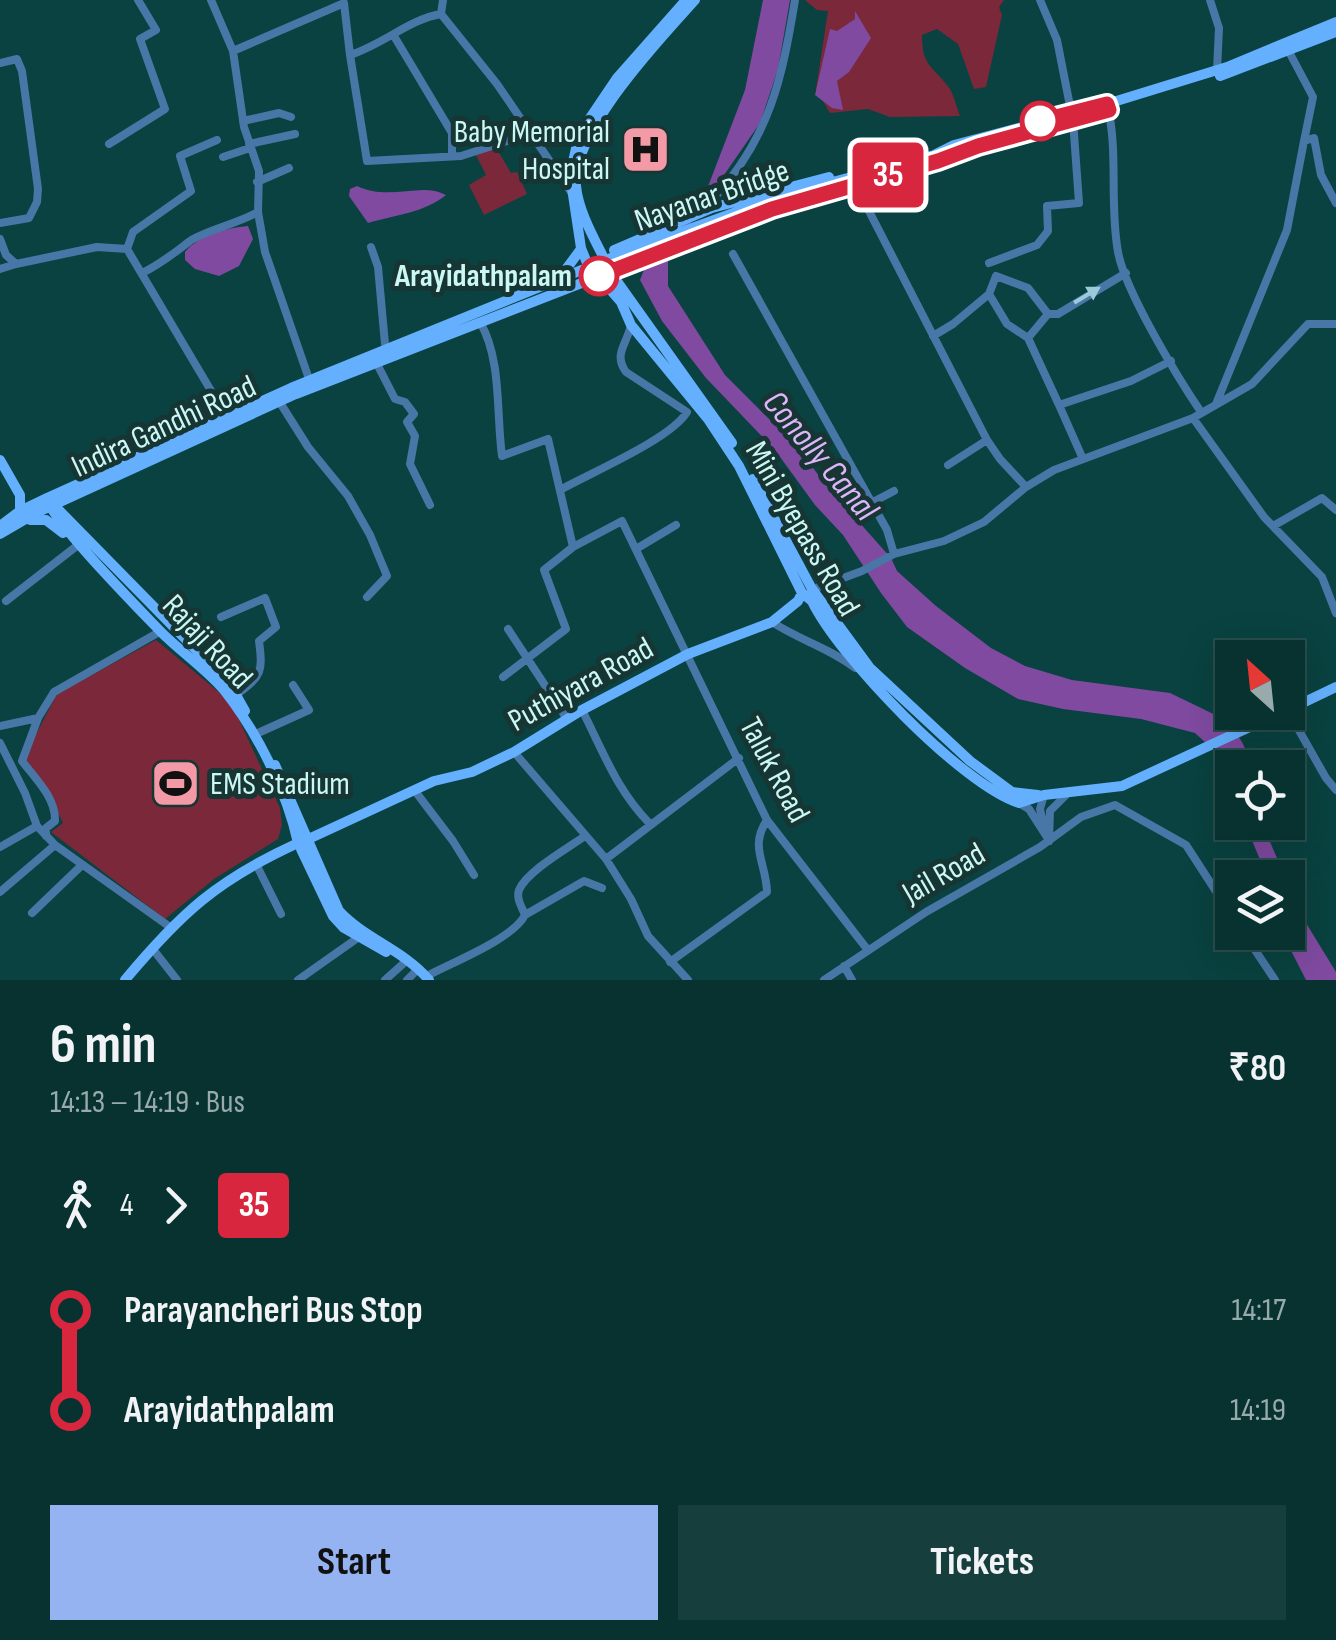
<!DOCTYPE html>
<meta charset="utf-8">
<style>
:root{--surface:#073230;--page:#153e3c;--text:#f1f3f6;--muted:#98aaab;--line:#284d4c;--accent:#95b2f1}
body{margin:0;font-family:"Sofia Sans Condensed",sans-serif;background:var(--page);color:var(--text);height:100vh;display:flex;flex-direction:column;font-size:38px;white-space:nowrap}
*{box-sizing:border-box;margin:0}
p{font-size:32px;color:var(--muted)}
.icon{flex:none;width:55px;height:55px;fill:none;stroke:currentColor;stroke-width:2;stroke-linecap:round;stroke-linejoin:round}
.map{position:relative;height:980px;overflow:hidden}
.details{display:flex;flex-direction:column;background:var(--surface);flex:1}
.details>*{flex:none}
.badge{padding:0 20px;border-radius:8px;font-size:35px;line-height:65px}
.needle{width:65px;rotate:333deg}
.buttons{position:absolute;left:1215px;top:640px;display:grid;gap:20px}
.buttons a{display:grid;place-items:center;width:90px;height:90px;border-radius:0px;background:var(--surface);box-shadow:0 10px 40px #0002,0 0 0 2px var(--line);font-size:50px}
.map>.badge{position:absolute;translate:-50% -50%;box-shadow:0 0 0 5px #fff}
.legs{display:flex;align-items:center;gap:15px;height:110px;padding:0 50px;font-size:32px}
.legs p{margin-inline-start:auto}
.head{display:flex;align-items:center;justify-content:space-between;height:170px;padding:0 50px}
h1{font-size:55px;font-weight:700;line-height:75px}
.action{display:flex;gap:20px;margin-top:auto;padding:20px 50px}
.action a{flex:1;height:115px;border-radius:0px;background:var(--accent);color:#111;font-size:40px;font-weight:700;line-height:115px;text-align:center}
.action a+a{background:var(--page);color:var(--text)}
ul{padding:0 50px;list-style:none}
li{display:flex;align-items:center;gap:35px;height:100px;font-size:38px}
li i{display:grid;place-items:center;width:15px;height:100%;margin:0 12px;background:currentColor}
li i::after{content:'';width:25px;height:25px;margin:-12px;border:8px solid;border-radius:50%;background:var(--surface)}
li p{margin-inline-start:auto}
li:first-child i{background:linear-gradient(#0000 50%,currentColor 0)}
li:last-child i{background:linear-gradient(currentColor 50%,#0000 0)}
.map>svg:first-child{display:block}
.green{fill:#7b283a}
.water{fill:#7f4aa0}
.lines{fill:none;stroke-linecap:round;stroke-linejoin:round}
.minor{stroke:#4876a6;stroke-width:8}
.major{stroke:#64b0fe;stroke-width:10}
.oneway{fill:#9dcad9}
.line-1-casing{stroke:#fff;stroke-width:22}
.line-1{stroke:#d7263d;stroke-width:15}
.stop-1-dot{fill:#fff;stroke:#d7263d;stroke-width:5}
.labels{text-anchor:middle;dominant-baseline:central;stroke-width:10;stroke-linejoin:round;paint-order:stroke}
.poi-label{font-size:32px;fill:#cbf8f4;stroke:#163533;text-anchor:end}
.street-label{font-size:32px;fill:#cbf8f4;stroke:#163533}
.stop-label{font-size:32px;font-weight:bold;fill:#cbf8f4;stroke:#163533;text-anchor:end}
.water-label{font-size:35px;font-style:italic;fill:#ddb5f9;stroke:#163533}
</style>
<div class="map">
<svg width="1336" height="980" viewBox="0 0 1336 980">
<rect width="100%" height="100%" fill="#094240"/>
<path class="green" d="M805 0H1004L999 7 1002 15 986 87 974 89 958 44 937 29 922 35C922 65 931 65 947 85 954 93 956 106 960 116L890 117 868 109 830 113 816 89 828 11 817 10Z
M495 146 511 173 517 172 527 194 484 215 469 185 486 175 476 155Z
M156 640 220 693 234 709 280 808 282 825 278 839 214 879 165 919 51 832 63 823 43 782 24 757 57 694Z"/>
<path class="water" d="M763 0H790L778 69 760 123 679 240 668 261V286L725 375 799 449 825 484 891 558 897 571 936 606 991 648 1025 666 1072 680 1170 693 1228 721 1242 742 1254 767 1232 768V790L1220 756 1195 733 1141 719 1063 709 1018 699 965 668 907 627 881 593 843 535 815 505 775 450 706 378 662 321 640 280C653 246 674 207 707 189L745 90Z
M855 11 871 38 849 72 837 81 843 110 832 108 815 95 830 29 837 31 855 19Z
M357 186C391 202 421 181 446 195 424 213 395 215 368 223L349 196 350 189Z
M248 226 253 239 239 266 219 276 195 269 185 260V252C199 235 226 228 248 226Z
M1245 823H1262L1285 877H1267Z
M1288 884 1306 923 1336 972V980H1306L1282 933 1288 932Z"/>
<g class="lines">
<path class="minor" d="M211 0 233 51 244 127 259 171 258 212 265 252 308 376
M443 0 441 14 497 84 571 192
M1040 0 1057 40 1069 101 1075 112
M1210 0 1219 28 1217 70
M441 14C410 19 382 45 350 55L367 161 461 156 532 133
M394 36 452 133V156
M1287 48 1313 97 1304 141 1314 138 1321 175 1336 203
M233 51 344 3 350 55
M0 63 17 59 22 71 38 189 37 202 29 218 0 223
M1107 104C1119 152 1109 203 1118 252 1125 291 1178 378 1201 412
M243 121 279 113 291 117
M109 144 165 109 140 39 156 30 138 0
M249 144 295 134
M223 157 250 148
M257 182 289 168
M854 182 987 440
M715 197C770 136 782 79 795 0
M0 239 6 255 16 264 97 247 127 249 226 416
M371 247 378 267 385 344
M127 249 133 232 191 191 180 156 217 140
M733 254 887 530 894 554
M989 263 1037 245 1048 231 1047 206 1079 203 1073 120
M0 269 16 264
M142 273C161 264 174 253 190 241 207 230 237 224 258 212
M989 294 1007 324 1028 338 1059 405
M480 322C502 360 496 412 502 456L548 439 573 547 622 521 767 820 867 949
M933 336 953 324 989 294 996 276 1028 288 1048 314
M1028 338 1048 314H1058L1126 273
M376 362 395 399 405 402 414 414 407 422 415 436 410 464 430 505
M279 401 308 447 348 496 370 535 387 576 367 597
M1216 404 1287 230 1304 141
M1193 418 1264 517 1322 577 1336 613
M1083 459 1059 405 1131 381 1171 361
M948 465 987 440 1000 459 1026 487
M560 490C590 473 671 439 687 412L626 372C613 354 627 344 631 325
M871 503 894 491
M1273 526 1322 498 1336 510
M636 549 676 525
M811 590 862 571 894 554 944 541 984 522 1026 487 1054 470 1193 418 1252 384 1308 324H1336
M6 601 78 545
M221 617 265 598 276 627 259 641C263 672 262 676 236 695
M772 622C799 640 830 648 855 668
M508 629 567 719
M503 677 566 629 544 570 573 547
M582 710C604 753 616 789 650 824
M1288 711 1326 778 1336 790
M0 726 38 718
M258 733 309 710 293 685
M0 743 25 793 37 826 55 845 170 927
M514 752 606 859 631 899 648 936 688 980
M415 791 453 841 474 875
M1044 795 1040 809 1044 827
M1019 803 1029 809 1047 837
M46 836V828L55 821C56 798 35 778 22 761L38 718 54 692 161 631
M1049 841 1050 811 1067 794
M0 847 37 826
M606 859 739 758
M258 868 281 914
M0 892 55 845
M32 913 82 865
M525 915 584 881 602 888
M1243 932 1275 980
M152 948 177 980
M670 962 767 892C766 862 749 847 767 820
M844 966 852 980
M427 976C453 962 513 939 525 915 522 907 516 899 519 890 527 871 568 848 585 836
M298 980 359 937
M385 980 404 963
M407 980 415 972
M824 980 926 912 1040 847 1081 817 1115 805 1186 845 1232 916"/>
<path class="major" d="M686 0 617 78 588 121 577 144 570 175 581 248 587 263 621 302 631 325 708 419 739 466 802 593 812 601C838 656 962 785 1019 803L1044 795 1122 786 1282 712
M695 0C660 39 571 132 576 186 579 216 599 246 611 273L732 443
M1220 76 1336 32
M1033 131 1089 116
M951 153 988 143
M924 165 955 153
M614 250 712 208 829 177
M564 272 581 249
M296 394 772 209 874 179
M0 460 20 495V511
M753 479 812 589 870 668 970 761 1012 792 1038 795
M47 498C48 517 142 612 161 632 181 652 206 669 224 690 257 732 287 791 298 843 217 880 181 913 125 980
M47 498 208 662 236 695 245 711
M30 520H46L63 533
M0 526 20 511 47 498 291 388 621 254 780 196 934 155 954 145 1084 111 1227 67 1336 22
M0 534 36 513 300 392
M1288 710 1336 687
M275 765 339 911C365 939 404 950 429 980
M302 842 434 781 472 772 514 752 582 710 688 654 772 622 798 601 802 593
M301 849 333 916 344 928 386 952"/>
</g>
<defs><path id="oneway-solid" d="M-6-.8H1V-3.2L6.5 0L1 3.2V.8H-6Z" transform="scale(2.5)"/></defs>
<use class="oneway" href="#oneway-solid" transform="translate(1087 295) rotate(-31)"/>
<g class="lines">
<defs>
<path id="line-1" d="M599 276 772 209 938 161 978 146 1109 110 1107 104 1040 121"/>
</defs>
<use href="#line-1" class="line-1-casing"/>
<use href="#line-1" class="line-1"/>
</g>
<defs>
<symbol id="hospital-square" viewBox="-11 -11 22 22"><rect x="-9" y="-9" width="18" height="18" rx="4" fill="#f49aa7" stroke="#163533"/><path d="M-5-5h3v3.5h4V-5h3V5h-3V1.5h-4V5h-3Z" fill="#111"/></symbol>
<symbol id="stadium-square" viewBox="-11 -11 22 22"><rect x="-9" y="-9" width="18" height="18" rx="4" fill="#f49aa7" stroke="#163533"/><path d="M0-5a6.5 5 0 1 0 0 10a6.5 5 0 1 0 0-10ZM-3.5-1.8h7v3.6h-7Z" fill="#111"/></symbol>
</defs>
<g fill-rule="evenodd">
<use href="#hospital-square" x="618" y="122" width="55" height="55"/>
<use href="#stadium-square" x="148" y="756" width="55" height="55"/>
</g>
<g class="stop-1-dot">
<circle cx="1040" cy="121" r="18"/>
<circle cx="599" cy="276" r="18"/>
</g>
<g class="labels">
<g class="poi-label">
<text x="610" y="132">Baby Memorial<tspan x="610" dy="37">Hospital</tspan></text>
<text x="210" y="784" text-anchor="start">EMS Stadium</text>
</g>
<g class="street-label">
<text transform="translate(712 196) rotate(-19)">Nayanar Bridge</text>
<text transform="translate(164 427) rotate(-25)">Indira Gandhi Road</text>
<text transform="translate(802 529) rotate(60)">Mini Byepass Road</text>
<text transform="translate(207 642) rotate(47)">Rajaji Road</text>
<text transform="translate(581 685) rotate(-29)">Puthiyara Road</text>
<text transform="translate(774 770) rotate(62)">Taluk Road</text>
<text transform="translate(944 874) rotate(-30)">Jail Road</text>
</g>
<g class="stop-label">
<text x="572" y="276">Arayidathpalam</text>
</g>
<g class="water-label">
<text transform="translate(820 456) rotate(50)">Conolly Canal</text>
</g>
</g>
</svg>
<div class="buttons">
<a><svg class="needle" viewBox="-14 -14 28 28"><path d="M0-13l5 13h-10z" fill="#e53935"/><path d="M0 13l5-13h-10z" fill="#98aaab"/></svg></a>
<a><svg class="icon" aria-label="locate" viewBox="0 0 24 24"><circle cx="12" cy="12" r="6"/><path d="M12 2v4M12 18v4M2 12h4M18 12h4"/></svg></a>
<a><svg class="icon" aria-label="layers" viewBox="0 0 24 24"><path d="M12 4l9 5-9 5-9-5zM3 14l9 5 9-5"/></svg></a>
</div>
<b class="badge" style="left:888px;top:175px;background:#d7263d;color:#fff">35</b>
</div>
<section class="details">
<div class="head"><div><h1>6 min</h1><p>14:13 – 14:19 · Bus</p></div><b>₹80</b></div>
<div class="legs"><svg class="icon" aria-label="walk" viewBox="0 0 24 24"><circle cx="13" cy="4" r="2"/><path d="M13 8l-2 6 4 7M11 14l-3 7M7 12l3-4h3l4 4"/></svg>4<svg class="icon" aria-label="forward" viewBox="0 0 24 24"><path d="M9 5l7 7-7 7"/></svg><b class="badge" style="background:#d7263d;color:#fff">35</b></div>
<ul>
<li><i style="color:#d7263d"></i><b>Parayancheri Bus Stop</b><p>14:17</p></li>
<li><i style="color:#d7263d"></i><b>Arayidathpalam</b><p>14:19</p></li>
</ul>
<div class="action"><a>Start</a><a>Tickets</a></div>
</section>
